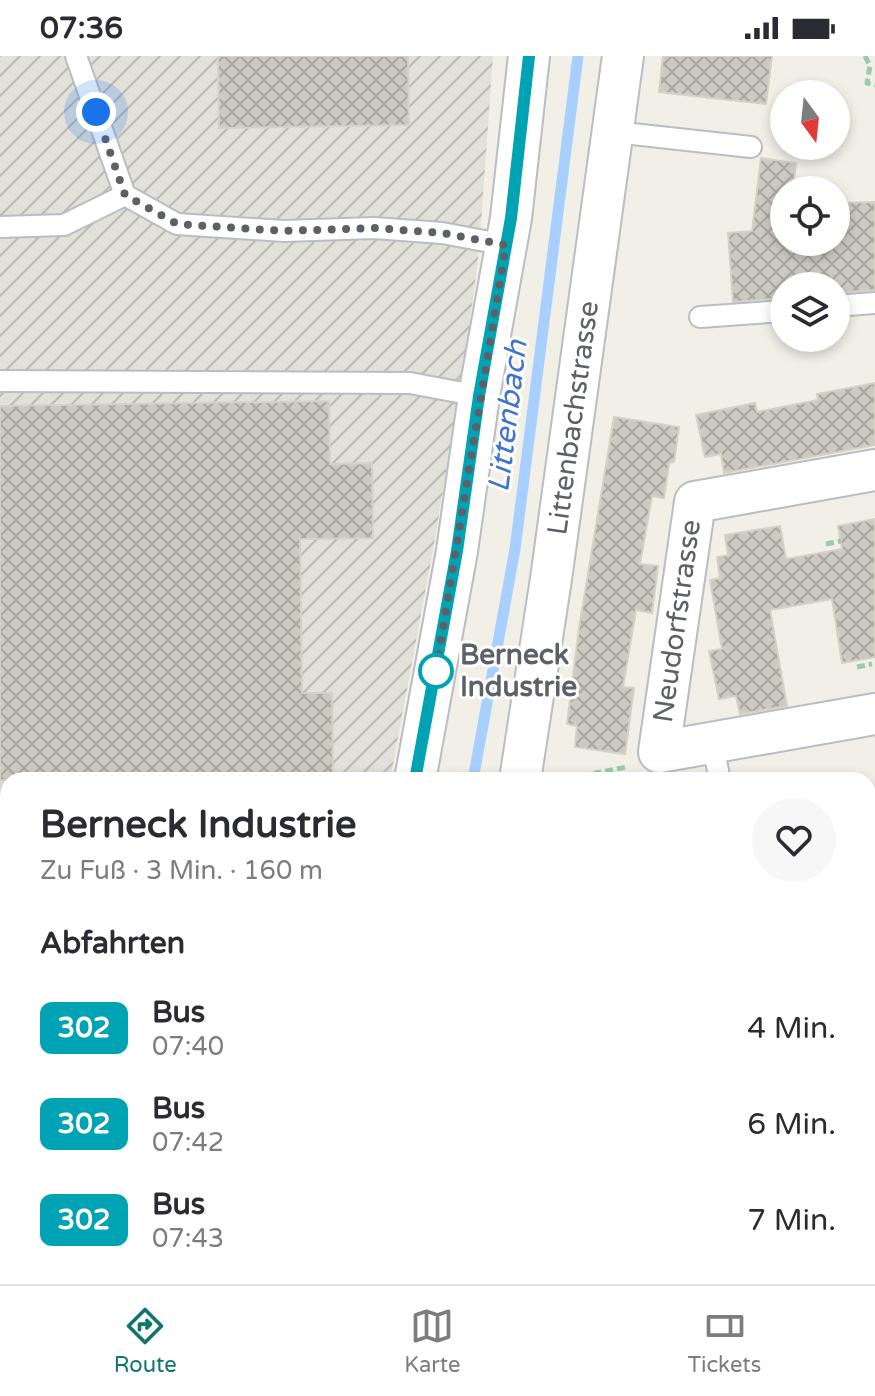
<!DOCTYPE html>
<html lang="de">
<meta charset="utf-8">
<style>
:root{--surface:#fff;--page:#f7f7f7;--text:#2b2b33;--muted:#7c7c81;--line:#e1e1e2;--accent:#0f766e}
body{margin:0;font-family:"Varela Round",sans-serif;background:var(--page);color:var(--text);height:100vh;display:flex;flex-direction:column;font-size:30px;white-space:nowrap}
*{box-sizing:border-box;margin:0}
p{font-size:26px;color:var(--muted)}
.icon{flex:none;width:44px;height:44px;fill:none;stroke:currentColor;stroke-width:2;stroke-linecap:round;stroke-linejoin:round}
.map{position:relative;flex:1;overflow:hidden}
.drawer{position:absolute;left:0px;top:716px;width:876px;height:512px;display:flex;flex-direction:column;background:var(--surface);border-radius:24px 24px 0 0;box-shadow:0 4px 12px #0003}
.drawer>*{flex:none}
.badge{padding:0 16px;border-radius:12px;font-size:28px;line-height:52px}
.needle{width:52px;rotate:165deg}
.buttons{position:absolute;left:770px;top:24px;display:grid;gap:16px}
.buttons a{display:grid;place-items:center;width:80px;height:80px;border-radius:50%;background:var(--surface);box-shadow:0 4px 12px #0003;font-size:40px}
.you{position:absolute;width:40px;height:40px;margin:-20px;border:6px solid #fff;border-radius:50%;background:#1a73e8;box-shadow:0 0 0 12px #1a73e833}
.map>.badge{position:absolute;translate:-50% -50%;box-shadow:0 0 0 4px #fff}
h2{padding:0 40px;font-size:30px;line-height:72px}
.round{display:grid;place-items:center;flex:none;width:84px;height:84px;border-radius:42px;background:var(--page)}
.summary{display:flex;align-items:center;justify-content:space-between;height:136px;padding:0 40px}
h1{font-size:38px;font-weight:800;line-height:60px}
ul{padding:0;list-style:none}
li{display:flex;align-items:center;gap:24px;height:96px;padding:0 40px}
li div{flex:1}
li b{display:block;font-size:30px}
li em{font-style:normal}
li .badge{min-width:88px;font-weight:700;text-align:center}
.status{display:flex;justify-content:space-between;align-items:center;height:56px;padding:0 40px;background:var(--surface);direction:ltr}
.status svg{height:22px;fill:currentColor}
.dock{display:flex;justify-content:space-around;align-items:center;height:112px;border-top:2px solid var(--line);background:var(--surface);font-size:22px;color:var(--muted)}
.dock a{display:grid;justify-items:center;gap:4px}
.dock .active{color:var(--accent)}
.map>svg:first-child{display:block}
.industrial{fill:url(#industrial-furrows)}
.grass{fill:url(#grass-dots)}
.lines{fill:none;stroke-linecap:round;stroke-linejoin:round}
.stream{stroke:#a7cfff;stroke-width:11}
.building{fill:url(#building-cross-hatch);stroke:#d6d2c3;stroke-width:2}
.lane-casing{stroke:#babdc2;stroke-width:24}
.street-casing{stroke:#babdc2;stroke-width:44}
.secondary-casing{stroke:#bbbdc4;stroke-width:48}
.path{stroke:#99cbad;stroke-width:5;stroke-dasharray:8 4;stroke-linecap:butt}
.lane{stroke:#fff;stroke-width:20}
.street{stroke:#fff;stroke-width:40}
.secondary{stroke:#fff;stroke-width:44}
.line-casing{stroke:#fff;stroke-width:18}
.line{stroke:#00a3b4;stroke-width:12}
.walk{stroke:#5d6067;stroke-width:8;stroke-dasharray:0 14.4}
.stop-dot{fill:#fff;stroke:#00a3b4;stroke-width:4}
.labels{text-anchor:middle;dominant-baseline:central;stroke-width:6;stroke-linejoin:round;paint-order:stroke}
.street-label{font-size:28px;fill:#5d6067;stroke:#fff}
.stop-label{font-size:28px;font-weight:bold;fill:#5d6067;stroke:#fff;text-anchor:start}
.water-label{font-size:30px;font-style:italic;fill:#4075cc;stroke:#fff}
</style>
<div class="status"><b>07:36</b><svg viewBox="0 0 49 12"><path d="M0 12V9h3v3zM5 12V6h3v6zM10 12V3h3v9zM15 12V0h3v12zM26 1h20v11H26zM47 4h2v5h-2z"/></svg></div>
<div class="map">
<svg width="875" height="1228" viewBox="0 0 875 1228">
<defs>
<pattern id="industrial-furrows" width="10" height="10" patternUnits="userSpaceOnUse" patternTransform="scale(2)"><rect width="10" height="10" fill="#e1e1da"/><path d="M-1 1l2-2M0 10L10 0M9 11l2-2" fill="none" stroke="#babab5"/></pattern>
<pattern id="grass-dots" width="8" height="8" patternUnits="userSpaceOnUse" patternTransform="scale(2)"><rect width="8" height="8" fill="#c1eac5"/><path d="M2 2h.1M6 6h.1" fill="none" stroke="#a0c1a4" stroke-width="1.8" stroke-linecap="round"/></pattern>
<pattern id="building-cross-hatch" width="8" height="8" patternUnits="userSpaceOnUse" patternTransform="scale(2)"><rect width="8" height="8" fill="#cccac2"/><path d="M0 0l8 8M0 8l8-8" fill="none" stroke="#a9a7a1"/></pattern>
</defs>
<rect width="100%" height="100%" fill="#f1efe6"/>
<path class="industrial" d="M0 0H493L479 195 468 281 435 483 390 724H8V1220H241L238 1228H0Z
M875 811V1125L868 1127V813Z
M417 1220H605L582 1228H415Z"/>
<path class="grass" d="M875 1163V1228H689L712 1220H868V1166Z"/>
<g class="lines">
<path class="stream" d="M473 724 515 493 578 0
M354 1228 356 1220
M845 1228 875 1224"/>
</g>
<path class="building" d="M218 0H408L409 69 219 72Z
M663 0H772L766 48 659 36Z
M761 102 796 107 793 134H784V186H836V147L875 146V234L836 237V230H784V242L733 246 728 177 752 175Z
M875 327V389L724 417 721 398 705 401 696 359 755 347 757 356 818 344 817 338Z
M329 345 330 408 372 407 373 482 300 483 302 637H332L333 724H0V350Z
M614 361 679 371 674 406 669 407 664 442 652 440 640 508 658 510 652 557 636 554 623 631 634 632 625 698 575 691 577 670 567 668 579 572Z
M875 463V601L842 607 832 543 770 554 787 650 740 658 736 640 719 643 709 595 722 593 710 524 720 522 717 501 728 499 725 479 780 470 786 503 842 493 838 470Z"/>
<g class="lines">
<defs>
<path id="lane" d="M614 76 751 91
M125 139 177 168 284 175 374 172 442 177 506 189
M0 171 64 169 125 139 76 0
M836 250 875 247
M700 261 784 255
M0 325 410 327 479 340
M712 686 720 724
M252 1228 255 1220"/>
<g id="street">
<path d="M875 414 695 446 659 696 875 658"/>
<path d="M415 724 457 495 479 340 511 162 529 0"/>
<path id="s1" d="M520 724 551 523 623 0"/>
<path d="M0 809H8"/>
<path d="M297 1228 299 1220"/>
<path d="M415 1228 417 1220"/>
</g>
<path id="secondary" d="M868 1127 875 1125
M582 1228 605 1220"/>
</defs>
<use href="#lane" class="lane-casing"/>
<use href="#street" class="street-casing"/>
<use href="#secondary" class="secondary-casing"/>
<path class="path" d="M865 0 870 10 867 27 875 29
M826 488 841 485
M857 611 872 608
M558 724 627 711
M868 806 875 804"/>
<use href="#lane" class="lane"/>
<use href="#street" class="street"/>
<use href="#secondary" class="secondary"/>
</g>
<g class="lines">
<defs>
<path id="line" d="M415 724 457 495 479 340 511 162 529 0"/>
</defs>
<use href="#line" class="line-casing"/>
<use href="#line" class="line"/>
<path class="walk" d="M96 56 125 139 177 168 284 175 374 172 442 177 506 189 436 615"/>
</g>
<circle class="stop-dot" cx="436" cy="615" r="16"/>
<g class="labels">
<g class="street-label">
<text stroke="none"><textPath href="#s1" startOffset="366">Littenbachstrasse</textPath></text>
<text transform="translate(677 565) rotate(-82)">Neudorfstrasse</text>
</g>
<g class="stop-label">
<text x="460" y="599">Berneck<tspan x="460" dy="32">Industrie</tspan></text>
</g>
<g class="water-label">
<text transform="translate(508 360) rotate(-83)">Littenbach</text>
</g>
</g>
</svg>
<div class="buttons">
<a><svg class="needle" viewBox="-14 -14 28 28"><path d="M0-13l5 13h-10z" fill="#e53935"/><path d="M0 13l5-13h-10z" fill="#7c7c81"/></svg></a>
<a><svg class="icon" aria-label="locate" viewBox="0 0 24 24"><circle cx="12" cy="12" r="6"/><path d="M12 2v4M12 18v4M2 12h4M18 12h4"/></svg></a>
<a><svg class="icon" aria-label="layers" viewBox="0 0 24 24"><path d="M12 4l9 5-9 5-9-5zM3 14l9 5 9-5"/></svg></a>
</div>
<div class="you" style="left:96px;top:56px"></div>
<section class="drawer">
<div class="summary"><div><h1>Berneck Industrie</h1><p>Zu Fuß · 3 Min. · 160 m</p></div><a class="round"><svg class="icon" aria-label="heart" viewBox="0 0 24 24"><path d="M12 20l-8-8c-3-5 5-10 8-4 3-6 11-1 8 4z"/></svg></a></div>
<h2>Abfahrten</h2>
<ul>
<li><span class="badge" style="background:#00a3b4;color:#fff">302</span><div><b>Bus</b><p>07:40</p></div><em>4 Min.</em></li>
<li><span class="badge" style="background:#00a3b4;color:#fff">302</span><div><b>Bus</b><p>07:42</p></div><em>6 Min.</em></li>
<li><span class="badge" style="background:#00a3b4;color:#fff">302</span><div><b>Bus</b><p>07:43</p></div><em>7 Min.</em></li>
</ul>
</section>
</div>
<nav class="dock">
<a class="active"><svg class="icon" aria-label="directions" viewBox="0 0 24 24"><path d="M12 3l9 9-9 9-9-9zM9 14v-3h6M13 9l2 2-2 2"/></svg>Route</a>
<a><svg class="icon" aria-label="map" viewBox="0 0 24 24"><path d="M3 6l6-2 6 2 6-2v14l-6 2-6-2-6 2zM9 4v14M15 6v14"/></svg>Karte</a>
<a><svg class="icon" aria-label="tickets" viewBox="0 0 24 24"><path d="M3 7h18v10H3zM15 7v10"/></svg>Tickets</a>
</nav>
